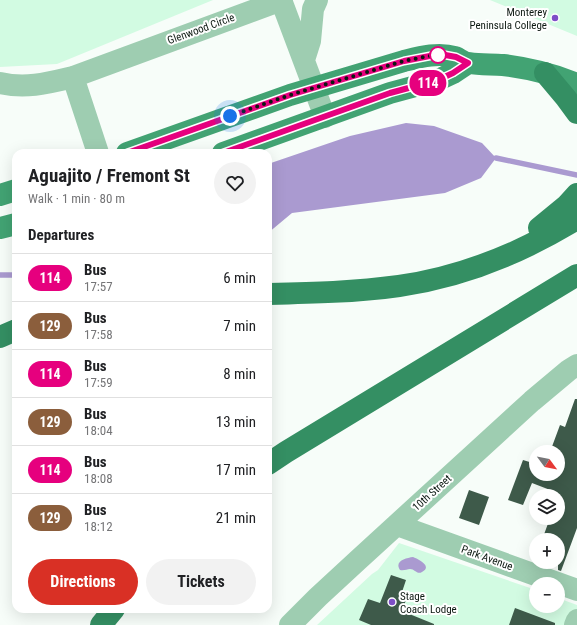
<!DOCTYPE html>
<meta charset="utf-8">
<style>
:root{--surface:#fff;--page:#f2f2f2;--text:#202124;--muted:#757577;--line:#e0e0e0;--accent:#d93025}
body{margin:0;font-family:"Roboto Condensed",sans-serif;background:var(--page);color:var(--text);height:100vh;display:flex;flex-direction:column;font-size:15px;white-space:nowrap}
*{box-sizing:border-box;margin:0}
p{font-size:13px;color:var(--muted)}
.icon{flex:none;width:22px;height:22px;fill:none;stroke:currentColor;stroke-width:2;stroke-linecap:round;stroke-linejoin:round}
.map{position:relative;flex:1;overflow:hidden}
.drawer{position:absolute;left:12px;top:149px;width:260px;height:464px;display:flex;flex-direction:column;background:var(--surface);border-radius:12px;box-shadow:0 4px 16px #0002}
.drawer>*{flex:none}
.badge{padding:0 8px;border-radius:13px;font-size:14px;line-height:26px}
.needle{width:26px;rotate:122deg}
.buttons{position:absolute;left:529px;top:445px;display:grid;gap:8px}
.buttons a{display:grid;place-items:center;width:36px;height:36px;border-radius:50%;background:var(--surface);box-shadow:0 4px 16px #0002;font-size:20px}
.you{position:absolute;width:20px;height:20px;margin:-10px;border:3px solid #fff;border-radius:50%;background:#1a73e8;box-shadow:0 0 0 6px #1a73e833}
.map>.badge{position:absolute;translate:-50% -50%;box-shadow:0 0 0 2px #fff}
h2{padding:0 16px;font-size:15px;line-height:36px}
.round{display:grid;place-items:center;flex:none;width:42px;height:42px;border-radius:21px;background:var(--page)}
.head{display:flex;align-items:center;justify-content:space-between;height:68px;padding:0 16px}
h1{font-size:19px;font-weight:700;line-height:30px}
.action{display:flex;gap:8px;margin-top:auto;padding:8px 16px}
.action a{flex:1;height:46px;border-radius:24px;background:var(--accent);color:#fff;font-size:16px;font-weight:700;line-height:46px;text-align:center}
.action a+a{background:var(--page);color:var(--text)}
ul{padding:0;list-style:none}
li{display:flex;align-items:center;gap:12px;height:48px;padding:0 16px;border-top:1px solid var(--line)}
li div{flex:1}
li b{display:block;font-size:15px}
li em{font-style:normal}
li .badge{min-width:44px;font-weight:700;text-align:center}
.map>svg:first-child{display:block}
.built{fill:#d2fbe2}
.water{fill:#aa9ad0}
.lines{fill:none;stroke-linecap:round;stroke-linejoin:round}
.stream{stroke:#aa9ad0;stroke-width:5.5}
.building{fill:#3e5a4a}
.minor{stroke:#9ecdb1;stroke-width:22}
.primary{stroke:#42a373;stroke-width:22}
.motorway{stroke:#348f63;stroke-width:22}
.line-casing{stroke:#fff;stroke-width:9}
.line{stroke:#e6007e;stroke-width:6}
.walk{stroke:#0d1912;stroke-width:4;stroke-dasharray:0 7.2}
.poi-dot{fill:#7e4ec7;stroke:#fff;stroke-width:1.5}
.stop-dot{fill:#fff;stroke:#e6007e;stroke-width:2}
.labels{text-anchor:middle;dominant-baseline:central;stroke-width:4;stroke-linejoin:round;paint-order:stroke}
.poi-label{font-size:11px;fill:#0d1912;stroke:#fff;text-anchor:end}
.street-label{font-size:11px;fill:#0d1912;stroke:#fff}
</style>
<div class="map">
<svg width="577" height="625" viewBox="0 0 577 625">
<rect width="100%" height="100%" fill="#f7fdf9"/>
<path class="built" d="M0 0H213L57 64 0 67Z
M490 0H577V36Z
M399 543 536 590V606H558V598L577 605V625H317L372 574 378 570Z"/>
<path class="water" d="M406 123 434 126 482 143 496 158 481 178 445 193 292 213 268 233V164L350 136Z
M413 557C418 559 433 566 422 572 417 575 415 569 410 569 407 569 404 571 400 570 394 561 406 558 413 557Z"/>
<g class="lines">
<path class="stream" d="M496 158 577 175
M0 275H16"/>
</g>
<path class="building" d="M575 399H577V528L561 571 558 570V540H542L550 518H558V493L532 483 523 505 508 500 523 460 536 464V474H558V452H550L560 425 565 427Z
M469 490 489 497 479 525 459 518Z
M391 575 406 580 400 598 406 600 402 611 434 624V625H371L359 620 368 599 380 603Z
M515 608 555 623V625H509Z"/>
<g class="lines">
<path class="minor" d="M281 0 325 117
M304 60 310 41 313 9 317 0
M73 77 98 153
M0 83C26 89 48 83 73 77L282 0
M397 525 577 590
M290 625 318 597 357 561 532 401 569 370 577 365
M575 625 577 620"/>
<path class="primary" d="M127 153 290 95 404 61C420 57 438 52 455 57 460 59 464 63 469 63 480 65 492 64 503 65 528 68 553 74 577 84
M223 153 390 93 438 80 453 73 468 63
M0 195 16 190
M0 228 16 224"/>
<path class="motorway" d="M545 73 566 98 577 113
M539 228 567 205 577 194
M268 294C312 293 355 292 399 286 462 277 523 252 577 219
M0 337 16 330
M268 464 286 452 577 275
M101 625 114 609"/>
</g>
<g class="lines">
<defs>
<path id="line" d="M127 153 290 95 404 61 440 54 456 57 468 63 453 73 438 80 390 93 223 153"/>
</defs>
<use href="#line" class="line-casing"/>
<use href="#line" class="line"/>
<path class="walk" d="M230 116 290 95 404 61 440 54 438 55"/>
</g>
<g class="poi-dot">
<circle cx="555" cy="18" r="4"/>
<circle cx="392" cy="602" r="4"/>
</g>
<circle class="stop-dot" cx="438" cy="55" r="8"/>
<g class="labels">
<g class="poi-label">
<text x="547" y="12">Monterey<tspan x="547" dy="13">Peninsula College</tspan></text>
<text x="400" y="596" text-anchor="start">Stage<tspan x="400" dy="13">Coach Lodge</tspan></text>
</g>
<g class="street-label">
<text transform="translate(201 29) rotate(-20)">Glenwood Circle</text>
<text transform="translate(432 493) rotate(-42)">10th Street</text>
<text transform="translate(487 558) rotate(20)">Park Avenue</text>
</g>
</g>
</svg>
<div class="buttons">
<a><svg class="needle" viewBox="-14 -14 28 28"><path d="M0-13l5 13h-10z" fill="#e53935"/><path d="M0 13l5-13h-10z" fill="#757577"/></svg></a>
<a><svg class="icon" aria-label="layers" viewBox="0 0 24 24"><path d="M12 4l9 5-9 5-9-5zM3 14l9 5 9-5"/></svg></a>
<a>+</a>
<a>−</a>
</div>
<div class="you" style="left:230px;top:116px"></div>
<b class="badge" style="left:428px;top:83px;background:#e6007e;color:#fff">114</b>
<section class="drawer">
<div class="head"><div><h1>Aguajito / Fremont St</h1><p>Walk · 1 min · 80 m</p></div><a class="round"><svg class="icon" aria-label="heart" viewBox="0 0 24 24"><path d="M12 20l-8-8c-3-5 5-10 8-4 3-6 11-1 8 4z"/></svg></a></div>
<h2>Departures</h2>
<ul>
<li><span class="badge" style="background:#e6007e;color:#fff">114</span><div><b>Bus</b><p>17:57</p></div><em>6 min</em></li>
<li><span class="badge" style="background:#8b5e3c;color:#fff">129</span><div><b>Bus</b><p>17:58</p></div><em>7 min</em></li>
<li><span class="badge" style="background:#e6007e;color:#fff">114</span><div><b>Bus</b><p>17:59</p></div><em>8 min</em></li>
<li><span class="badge" style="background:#8b5e3c;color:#fff">129</span><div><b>Bus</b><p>18:04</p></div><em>13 min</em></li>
<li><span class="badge" style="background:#e6007e;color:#fff">114</span><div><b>Bus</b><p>18:08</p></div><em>17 min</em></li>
<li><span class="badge" style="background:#8b5e3c;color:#fff">129</span><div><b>Bus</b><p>18:12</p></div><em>21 min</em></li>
</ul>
<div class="action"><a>Directions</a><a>Tickets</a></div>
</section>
</div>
